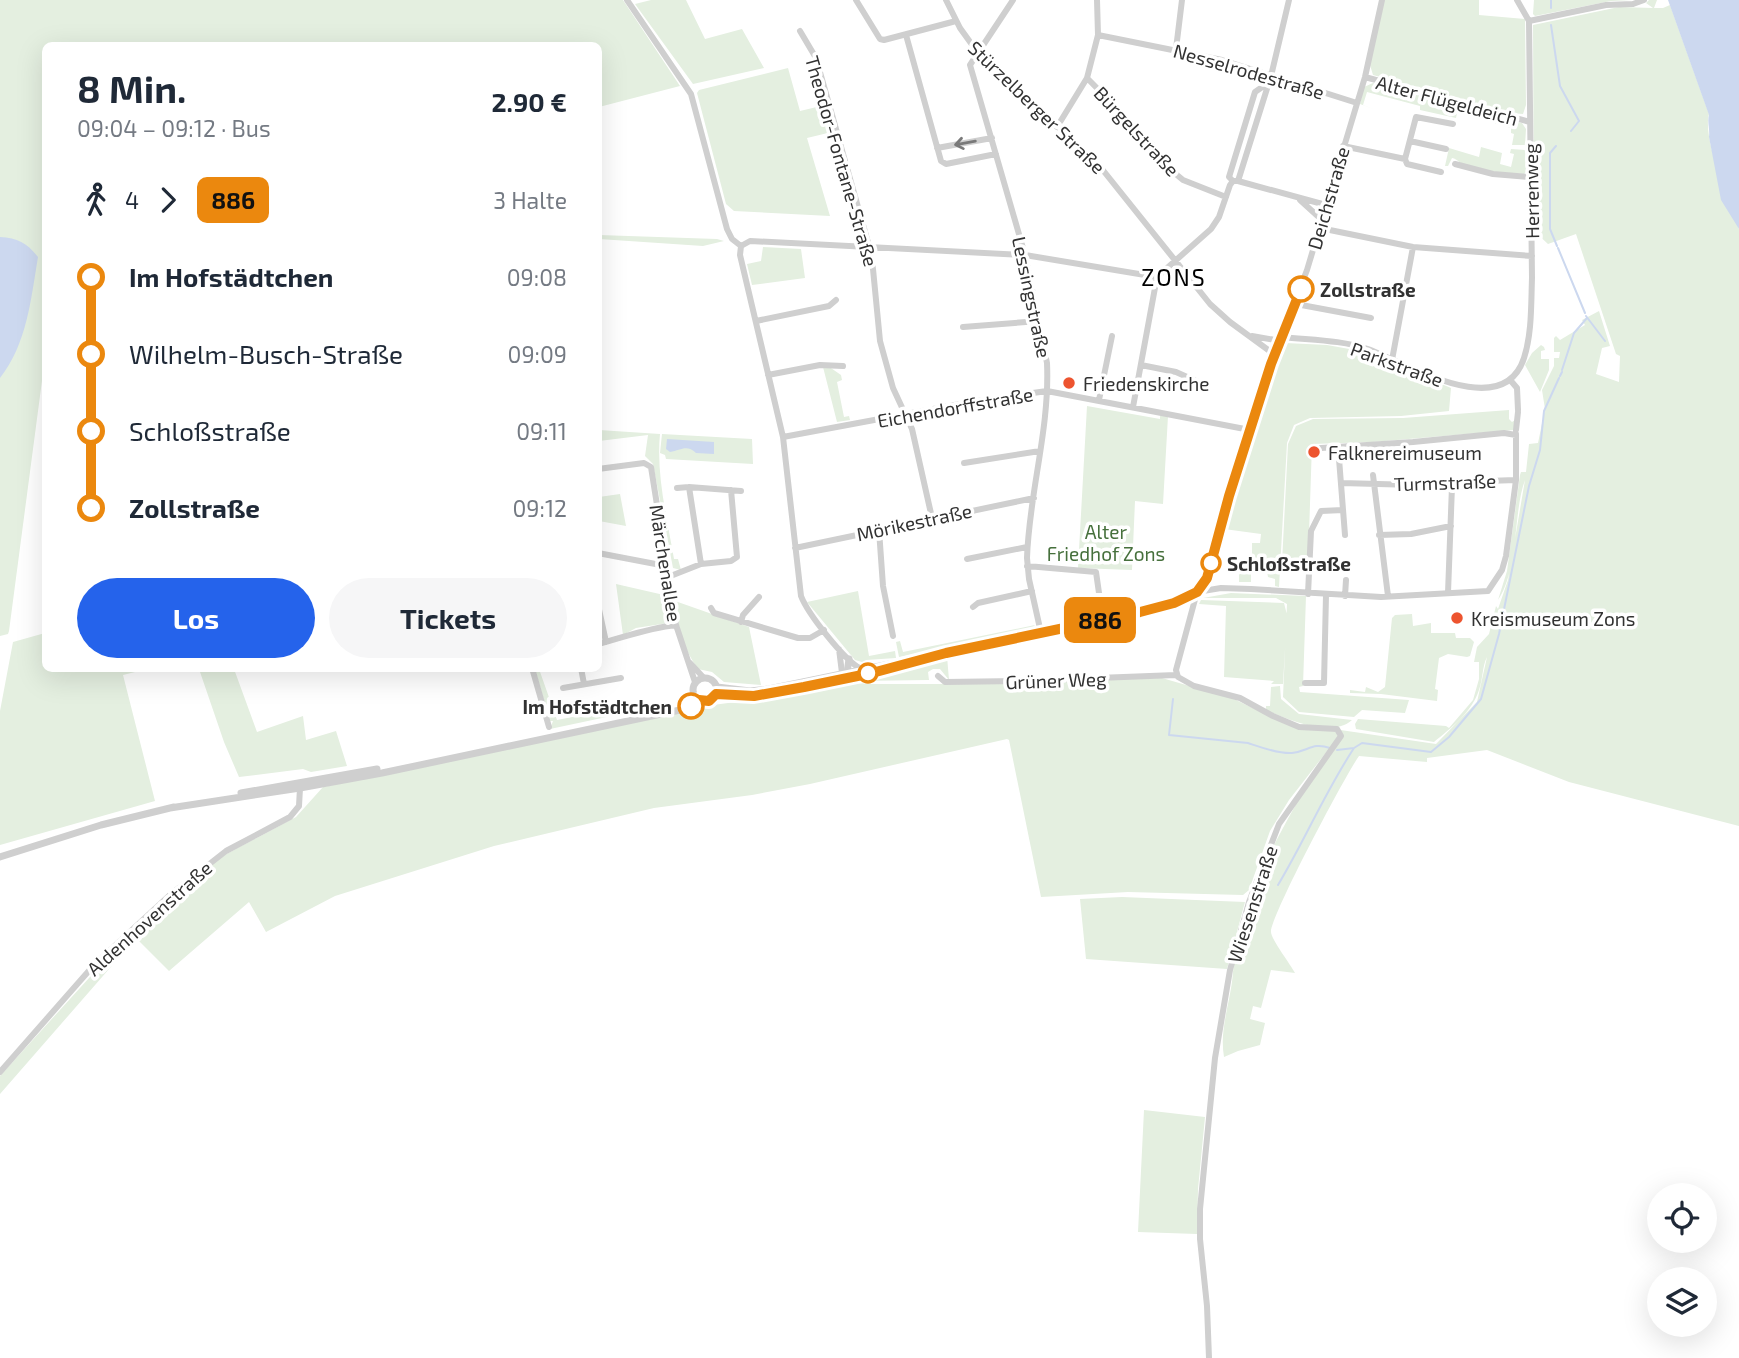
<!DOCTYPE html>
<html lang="de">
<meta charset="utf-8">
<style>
:root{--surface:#fff;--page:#f6f6f7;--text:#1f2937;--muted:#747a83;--accent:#2563eb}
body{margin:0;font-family:"Exo 2",sans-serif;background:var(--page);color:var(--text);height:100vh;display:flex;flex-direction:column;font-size:26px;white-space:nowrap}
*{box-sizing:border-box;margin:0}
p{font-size:23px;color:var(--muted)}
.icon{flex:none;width:38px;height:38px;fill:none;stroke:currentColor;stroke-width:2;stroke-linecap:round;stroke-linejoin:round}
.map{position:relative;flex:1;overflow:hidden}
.sheet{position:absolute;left:42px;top:42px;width:560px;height:630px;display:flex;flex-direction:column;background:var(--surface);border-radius:10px;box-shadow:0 7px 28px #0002}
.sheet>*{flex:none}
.badge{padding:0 14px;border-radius:10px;font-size:24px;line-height:46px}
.controls{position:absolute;left:1647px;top:1183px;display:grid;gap:14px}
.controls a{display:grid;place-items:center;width:70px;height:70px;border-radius:50%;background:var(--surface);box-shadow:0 7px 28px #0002;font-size:35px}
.map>.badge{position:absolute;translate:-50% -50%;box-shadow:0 0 0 4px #fff}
.legs{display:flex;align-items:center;gap:10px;height:77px;padding:0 35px;font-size:23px}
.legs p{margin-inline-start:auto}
.summary{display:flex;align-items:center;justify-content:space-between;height:119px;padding:0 35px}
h1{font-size:38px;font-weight:700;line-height:52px}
.action{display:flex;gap:14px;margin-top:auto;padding:14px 35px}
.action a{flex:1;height:80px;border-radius:42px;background:var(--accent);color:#fff;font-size:28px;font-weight:700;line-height:80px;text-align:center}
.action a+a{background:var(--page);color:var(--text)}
ul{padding:0 35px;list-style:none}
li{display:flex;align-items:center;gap:24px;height:77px;font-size:26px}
li i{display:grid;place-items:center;width:10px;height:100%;margin:0 9px;background:currentColor}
li i::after{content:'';width:18px;height:18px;margin:-9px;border:5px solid;border-radius:50%;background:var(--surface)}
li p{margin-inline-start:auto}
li:first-child i{background:linear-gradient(#0000 50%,currentColor 0)}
li:last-child i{background:linear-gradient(currentColor 50%,#0000 0)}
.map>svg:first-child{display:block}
.green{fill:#e4efe0}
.water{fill:#ccd8ef}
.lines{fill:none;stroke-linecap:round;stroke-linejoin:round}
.stream{stroke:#ccd8ef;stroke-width:2}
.minor{stroke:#cfcfcf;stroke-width:6}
.tertiary{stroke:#cfcfcf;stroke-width:7}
.oneway{stroke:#797979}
.line-1-casing{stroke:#fff;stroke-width:16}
.line-1{stroke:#eb880e;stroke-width:10}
.stop-1-dot{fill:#fff;stroke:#eb880e;stroke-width:3.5}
.poi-dot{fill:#ed542f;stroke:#fff;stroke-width:2.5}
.labels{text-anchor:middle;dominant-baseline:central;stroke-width:7;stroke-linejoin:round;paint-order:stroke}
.street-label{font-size:19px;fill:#323232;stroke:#fff}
.stop-label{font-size:19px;font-weight:bold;fill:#323232;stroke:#fff;text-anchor:start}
.poi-label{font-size:19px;fill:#323232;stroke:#fff;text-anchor:start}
.park-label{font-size:19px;fill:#46703c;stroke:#fff}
.quarter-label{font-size:23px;letter-spacing:2px;fill:#000;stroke:#fff}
</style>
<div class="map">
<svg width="1739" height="1358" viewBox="0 0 1739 1358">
<rect width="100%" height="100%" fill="#fff"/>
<path class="green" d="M0 0H623L680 86 599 107 598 46H46L45 358 9 631 8 634 0 636Z
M651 0H686L705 39 742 29 764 68 693 84 635 4Z
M1384 0H1479V15L1525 19 1526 105 1523 114 1511 113 1373 75 1370 65Z
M1534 0H1632L1611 1 1535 16 1533 14Z
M1649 0H1657L1654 8H1663L1670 5 1709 114C1702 139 1730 203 1739 229V826L1569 782 1487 750 1427 758V762L1359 756C1346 774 1271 915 1271 932 1271 939 1291 965 1295 973L1271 970 1261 1008 1253 1006 1250 1019 1265 1023 1260 1045 1238 1051 1224 1057C1219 1028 1231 1002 1233 972 1241 892 1288 818 1328 750L1289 800 1270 831 1249 890 1243 895 1128 892 1041 897 1009 740 1007 739 810 784 752 795 654 808 494 846 335 896 266 932 249 902 169 971 133 935 221 857 296 817 323 787 692 710 698 707 743 701 841 682 871 684H949L1162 678 1234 699 1279 721 1436 744 1477 702 1487 657C1482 667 1483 679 1479 690 1472 712 1451 728 1434 742L1356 729 1355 724 1358 719 1446 726 1449 728 1473 700 1479 679V662H1474L1477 647 1489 634 1496 606 1498 609 1508 580 1525 480C1513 512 1519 569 1498 600L1507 571 1520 475 1521 472H1526L1529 444 1538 443 1545 409 1542 390 1554 366V358H1559L1560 352H1554V338L1556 336 1560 340 1585 325 1582 320 1599 311 1610 346 1602 348 1596 374 1619 382 1620 356 1616 354 1576 234 1548 244 1534 231 1533 25 1619 7 1653 8 1646 3Z
M788 68 800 111 825 105 832 132 807 138 830 216 734 211 726 204 697 93 699 90Z
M1373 83 1522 123 1526 129 1525 145H1512L1514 134 1511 133V128L1457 113 1456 118 1420 110V106L1367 92 1363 105 1376 110 1360 104 1364 87Z
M1481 147 1502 153 1500 164 1511 167 1514 154 1510 153 1511 149 1525 150 1526 172 1524 174C1508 173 1481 173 1466 167 1460 164 1458 159 1452 158L1448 166H1445L1449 148 1479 157Z
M599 235 717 239 724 241 703 246 599 239Z
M763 247 801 249 805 278 752 285 747 264 761 261Z
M1285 343 1327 345 1366 352 1451 388 1449 411 1401 416 1310 418 1294 425 1287 443 1279 587 1275 586V579L1268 577 1267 571 1256 568 1251 572V582H1239V575L1244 567H1252V543H1260L1261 534 1224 529 1252 434Z
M1541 345 1544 347 1545 350 1541 351V359H1549V370L1540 392 1525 365 1532 353Z
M828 366 841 375 842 380 837 382 844 417 849 416 850 420 837 422 823 367Z
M1087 406 1160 419V414L1168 416 1163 504 1135 501 1132 570 1078 568Z
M1509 410V419L1512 422 1515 420 1514 430 1373 442 1312 444 1308 564 1282 563 1288 444 1296 426 1313 419 1403 418Z
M599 430 660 434C656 475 667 518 674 559H678L681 570 673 568 653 464 645 456 648 435 599 441Z
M662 434 752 439 753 464 666 459 665 455 660 453Z
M620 494 626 526 599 521V497Z
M616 584 664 595 668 623 636 628 623 635Z
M858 591 869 656 895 651 896 658 866 660 862 662 855 660 807 602Z
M1231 593 1306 596 1303 686 1299 687 1300 692 1409 700 1405 713 1362 710 1354 717 1299 712 1283 697 1287 604 1276 598H1203Z
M1201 600 1284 603 1287 615 1283 684H1271L1274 681 1224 677 1226 606 1199 604Z
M675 601 749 627 761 685 724 682 712 672 698 669C683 649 678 626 675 601Z
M1412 614 1413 626 1431 623V633H1455L1456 638H1470L1474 642 1470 656 1467 657 1448 654 1439 658 1435 689 1438 690 1437 701 1381 694 1350 693V690L1365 692 1366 687 1378 692 1385 687 1392 618 1395 615Z
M1035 625 1030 630 899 657 896 642 900 641 903 652Z
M45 633 46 668 147 669 123 675 155 801 0 845V711L13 642Z
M947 656 949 680 940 669H933L928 672 929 680 856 681 868 679 871 680V678L884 673Z
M199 669H234L257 732 303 716 306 740 336 731 347 766 311 772 303 769 239 777 224 742Z
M535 669H539L557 720 633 705 635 711 550 729 553 721H550Z
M1280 686 1281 699 1299 714 1352 720C1331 739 1288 719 1266 710V706H1270L1271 687Z
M1122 897 1245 902 1227 969 1086 959 1080 899Z
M129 934 134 944 123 953 0 1094V1076Z
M1144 1110 1205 1117 1198 1189 1197 1234 1138 1232Z"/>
<path class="water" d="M1668 0H1739V229L1721 200 1709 137C1710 129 1707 122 1709 115Z
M0 237C18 238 27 243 38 257 31 299 27 344 0 378Z
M667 439 714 442V454L696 453C687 444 681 450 670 452L666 449Z"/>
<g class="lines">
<path class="stream" d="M1551 8V0
M1551 25 1560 86 1579 121 1571 131
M1556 146 1550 153V229L1557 246
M1558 248 1585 313
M1586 316 1605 341
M1562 370 1574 333 1587 318
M1560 376 1562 372
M1173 699 1169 735 1248 743C1260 747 1278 754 1292 753 1309 751 1312 742 1330 748
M1337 750 1354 748 1362 743 1431 752 1449 737 1481 699 1499 634 1529 486 1540 450 1544 411 1559 378
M1278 885C1305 840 1325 792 1354 748"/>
<path class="minor" d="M627 0 691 94 727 229 732 239 741 246
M856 0 880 39 884 40 956 21
M946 0 960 28 978 53 1098 164 1210 304 1230 322 1275 355
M1013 0 970 65 1025 255 1047 363C1050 429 1029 493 1027 558L1029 579 1041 633
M1529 21 1606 5 1633 4 1644 0
M800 31 816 58 869 246 873 269 880 341 893 388 912 429 932 518
M906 35 941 161 946 164 996 154
M1098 35 1222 60 1357 103
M1176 49 1182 0
M1365 77 1530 122
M1087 78 1149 141 1177 175 1183 180 1226 197
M1057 127 1087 78 1098 35 1097 0
M1410 141 1446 149
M1343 146 1405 159 1416 117 1453 124
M937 148 992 138
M1405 159 1407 164 1441 172
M1455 164 1493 174 1530 177
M1233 181 1229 177 1255 92 1268 83
M1238 181 1326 205
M1300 200 1322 220
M1320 228 1413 247 1532 256
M741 246 740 255 783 437 801 596C808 614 844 660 861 669
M741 246 750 241 1025 255 1157 277
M1157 277 1211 229 1219 217 1230 185 1233 181H1238L1271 76 1289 0
M1296 304 1371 318
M756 321 829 306 836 300
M963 327 1039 321
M1252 336 1281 341
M1283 337C1310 340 1342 340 1368 349 1407 364 1503 423 1524 358 1532 333 1531 305 1532 278L1529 21 1517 0
M1392 360 1413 247
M1141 365 1176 372 1205 385
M768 375 820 365 843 366
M1511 381 1517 388 1518 410
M1099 400 1112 336
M1133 407 1157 277
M1516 430 1518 412
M783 437 976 401 1047 391 1250 430
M1338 446 1345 535
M1321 448 1413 442 1504 433 1516 435
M964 463 1040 451
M598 469 644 463 651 467 676 625 695 682
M1373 475 1388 596
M1341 483 1452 486 1487 481 1516 480
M677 488 689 487
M731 490 737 557 731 561 701 564 689 487 741 491
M879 530 883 586 893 636
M1379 535 1411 534 1451 526
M795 548 1034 498
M598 553 666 566
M967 559 1027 547
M1027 566 1096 572 1101 607
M668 577 701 564
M1197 592 1176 670 1178 677 1194 686 1240 698 1273 716 1299 727 1337 729 1341 736 1279 824 1249 902 1230 970 1215 1058 1200 1209V1239L1207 1306 1209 1358
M1197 592 1207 578 1224 512 1271 364 1307 270 1365 77 1382 0
M1197 592 1221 588 1251 589 1381 597 1488 591 1502 570 1506 556 1516 480V434
M1448 593 1452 486
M1308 594 1311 531 1321 511 1343 510
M1345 596 1346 580
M598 605 606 642
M973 607 978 603 1032 591
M711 608 714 613 798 638H810L824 630
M741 622 743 615 759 597
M598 644C625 637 648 628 676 625
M839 649 842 673
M690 663 703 677
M532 668 549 727
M581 668 584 684
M938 676 945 682 1019 681 1176 675
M1305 683H1324L1326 595
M563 688 621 678
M0 1072 94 965 171 894 226 851 290 817 299 806 300 788"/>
<path class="tertiary" d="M847 673 849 659
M693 690a12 12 0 1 1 24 0a12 12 0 1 1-24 0Z
M717 687 750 691 769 689 1140 612 1173 603 1197 592
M773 692 898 666
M716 694H730
M241 793 377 769
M170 808 300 788 382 773 680 710 699 700
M0 857 101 825 174 807"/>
</g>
<defs><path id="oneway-shaft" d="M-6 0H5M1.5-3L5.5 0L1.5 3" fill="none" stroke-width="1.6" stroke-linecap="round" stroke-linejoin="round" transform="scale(1.75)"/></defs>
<use class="oneway" href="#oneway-shaft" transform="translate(965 143) rotate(170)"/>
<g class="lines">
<defs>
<path id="line-1" d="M691 706 699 700 709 701 716 694 754 696 804 687 872 673 946 653 1140 612 1174 603 1197 592 1207 578 1229 496 1271 364 1301 289"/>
</defs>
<use href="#line-1" class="line-1-casing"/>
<use href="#line-1" class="line-1"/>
</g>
<g class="stop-1-dot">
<circle cx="1301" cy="289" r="12"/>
<circle cx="1211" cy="563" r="9"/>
<circle cx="868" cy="673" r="9"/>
<circle cx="691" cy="706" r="12"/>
</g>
<g class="poi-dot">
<circle cx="1069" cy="383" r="7"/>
<circle cx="1314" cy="452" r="7"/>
<circle cx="1457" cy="618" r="7"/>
</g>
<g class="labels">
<g class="street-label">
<text transform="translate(1249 71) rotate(16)">Nesselrodestraße</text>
<text transform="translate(1447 100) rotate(15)">Alter Flügeldeich</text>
<text transform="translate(1037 107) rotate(44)">Stürzelberger Straße</text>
<text transform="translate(1137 131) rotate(47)">Bürgelstraße</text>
<text transform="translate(842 161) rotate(74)">Theodor-Fontane-Straße</text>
<text transform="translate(1531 191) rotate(-91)">Herrenweg</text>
<text transform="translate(1328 198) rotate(-74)">Deichstraße</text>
<text transform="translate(1032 297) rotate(78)">Lessingstraße</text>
<text transform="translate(1397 364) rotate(20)">Parkstraße</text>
<text transform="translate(955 407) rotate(-10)">Eichendorffstraße</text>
<text transform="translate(1445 482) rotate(-2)">Turmstraße</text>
<text transform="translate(914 522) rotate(-12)">Mörikestraße</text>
<text transform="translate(666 563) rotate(81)">Märchenallee</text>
<text transform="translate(1056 680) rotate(-2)">Grüner Weg</text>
<text transform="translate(1252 904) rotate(-72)">Wiesenstraße</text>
<text transform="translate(149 918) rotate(-42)">Aldenhovenstraße</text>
</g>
<g class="stop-label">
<text x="1320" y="289">Zollstraße</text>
<text x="1227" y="563">Schloßstraße</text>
<text x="672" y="706" text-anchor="end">Im Hofstädtchen</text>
</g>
<g class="poi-label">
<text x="1083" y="383">Friedenskirche</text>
<text x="1328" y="452">Falknereimuseum</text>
<text x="1471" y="618">Kreismuseum Zons</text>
</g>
<g class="park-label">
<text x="1106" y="531">Alter<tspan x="1106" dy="22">Friedhof Zons</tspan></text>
</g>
<g class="quarter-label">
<text x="1174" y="277">ZONS</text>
</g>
</g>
</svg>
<div class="controls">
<a><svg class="icon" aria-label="locate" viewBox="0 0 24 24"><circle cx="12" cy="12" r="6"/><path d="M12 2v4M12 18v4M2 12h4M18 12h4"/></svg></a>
<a><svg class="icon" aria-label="layers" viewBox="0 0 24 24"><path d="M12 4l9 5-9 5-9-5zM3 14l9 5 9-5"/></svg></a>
</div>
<b class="badge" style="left:1100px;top:620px;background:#eb880e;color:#111">886</b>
<section class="sheet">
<div class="summary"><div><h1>8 Min.</h1><p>09:04 – 09:12 · Bus</p></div><b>2.90 €</b></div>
<div class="legs"><svg class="icon" aria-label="walk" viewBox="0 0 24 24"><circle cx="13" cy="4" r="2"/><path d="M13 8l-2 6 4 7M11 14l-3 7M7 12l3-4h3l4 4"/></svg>4<svg class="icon" aria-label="forward" viewBox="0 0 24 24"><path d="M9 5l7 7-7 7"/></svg><b class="badge" style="background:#eb880e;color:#111">886</b><p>3 Halte</p></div>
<ul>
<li><i style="color:#eb880e"></i><b>Im Hofstädtchen</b><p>09:08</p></li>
<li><i style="color:#eb880e"></i><span>Wilhelm-Busch-Straße</span><p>09:09</p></li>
<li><i style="color:#eb880e"></i><span>Schloßstraße</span><p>09:11</p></li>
<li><i style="color:#eb880e"></i><b>Zollstraße</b><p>09:12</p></li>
</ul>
<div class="action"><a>Los</a><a>Tickets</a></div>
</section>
</div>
